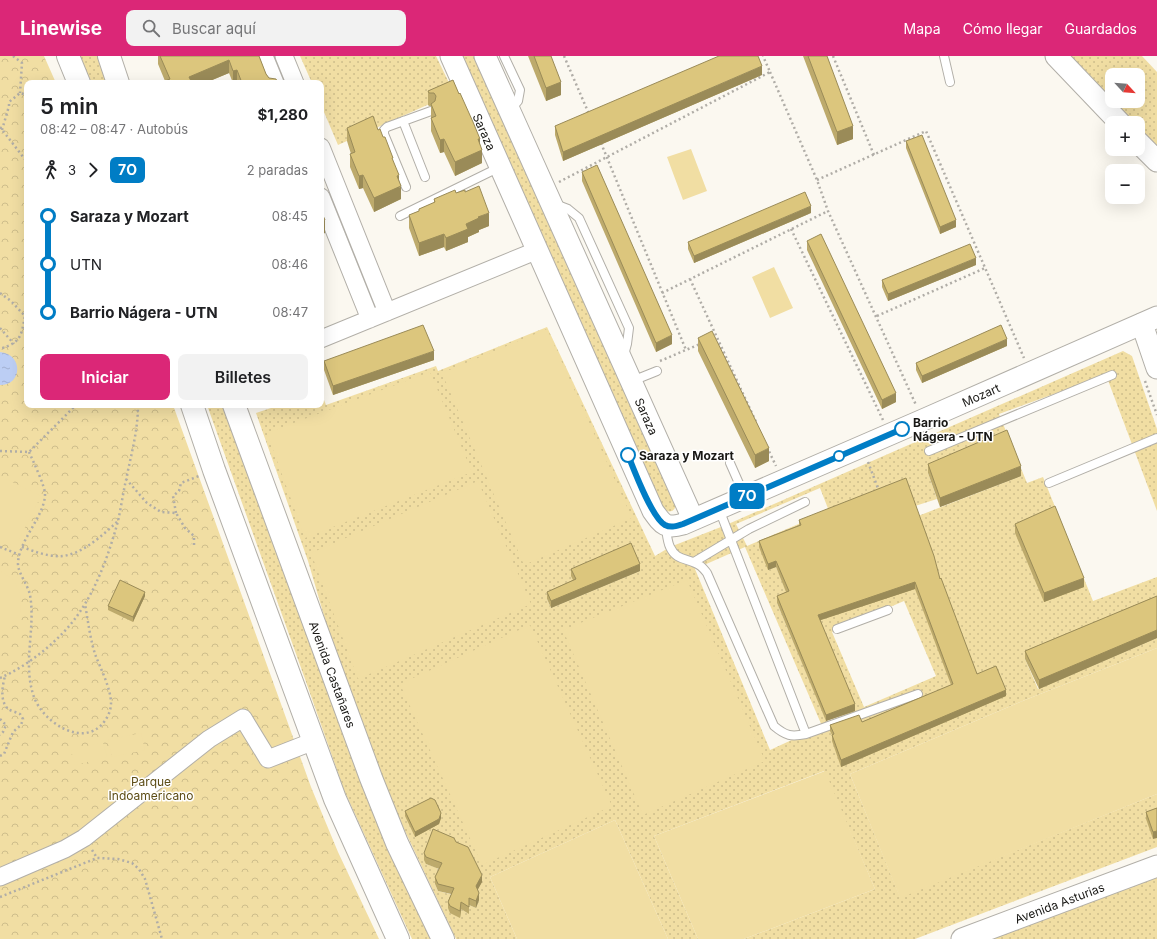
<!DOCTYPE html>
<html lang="es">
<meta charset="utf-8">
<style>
:root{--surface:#fff;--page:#f2f2f2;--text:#202124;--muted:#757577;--accent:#db2777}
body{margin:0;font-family:Inter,sans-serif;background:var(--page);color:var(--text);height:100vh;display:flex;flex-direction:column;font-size:15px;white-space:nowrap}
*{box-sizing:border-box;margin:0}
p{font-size:13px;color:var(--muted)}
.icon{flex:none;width:22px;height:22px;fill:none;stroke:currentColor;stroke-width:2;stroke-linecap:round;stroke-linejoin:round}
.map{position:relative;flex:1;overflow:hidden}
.drawer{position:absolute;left:24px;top:24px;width:300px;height:328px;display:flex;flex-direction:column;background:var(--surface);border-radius:8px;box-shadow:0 4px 16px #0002}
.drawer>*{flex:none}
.badge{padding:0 8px;border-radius:6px;font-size:14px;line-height:26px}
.needle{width:26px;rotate:116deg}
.fabs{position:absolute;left:1105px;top:12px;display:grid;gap:8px}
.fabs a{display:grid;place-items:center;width:40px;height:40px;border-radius:8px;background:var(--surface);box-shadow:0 4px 16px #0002;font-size:20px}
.map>.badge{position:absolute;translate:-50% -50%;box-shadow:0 0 0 2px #fff}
.legs{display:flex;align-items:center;gap:6px;height:44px;padding:0 16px;font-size:13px}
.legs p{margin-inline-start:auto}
.headline{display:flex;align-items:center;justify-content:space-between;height:68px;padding:0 16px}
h1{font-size:22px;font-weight:600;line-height:30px}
.button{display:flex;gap:8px;margin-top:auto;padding:8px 16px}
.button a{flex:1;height:46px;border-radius:8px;background:var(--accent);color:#fff;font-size:16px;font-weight:600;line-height:46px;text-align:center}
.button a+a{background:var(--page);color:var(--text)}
ul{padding:0 16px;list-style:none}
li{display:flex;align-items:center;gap:14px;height:48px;font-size:15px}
li i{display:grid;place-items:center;width:6px;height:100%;margin:0 5px;background:currentColor}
li i::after{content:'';width:10px;height:10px;margin:-5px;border:3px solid;border-radius:50%;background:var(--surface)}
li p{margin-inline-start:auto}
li:first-child i{background:linear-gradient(#0000 50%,currentColor 0)}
li:last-child i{background:linear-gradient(currentColor 50%,#0000 0)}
header{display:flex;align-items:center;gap:24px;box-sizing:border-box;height:56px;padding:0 20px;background:var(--accent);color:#fff}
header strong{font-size:19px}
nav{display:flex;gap:22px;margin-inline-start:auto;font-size:14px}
.search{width:280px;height:36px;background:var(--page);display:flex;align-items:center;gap:10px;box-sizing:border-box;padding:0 14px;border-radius:8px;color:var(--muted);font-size:15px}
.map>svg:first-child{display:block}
.grass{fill:url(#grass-dots);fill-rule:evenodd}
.park{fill:url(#park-crowns)}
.garden{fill:#f1dea3}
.water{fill:url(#water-ripples)}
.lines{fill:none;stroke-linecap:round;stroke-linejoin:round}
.service-casing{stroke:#b2afa8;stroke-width:10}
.minor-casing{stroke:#b2afa8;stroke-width:19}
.tertiary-casing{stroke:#b2afa8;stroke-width:23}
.secondary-casing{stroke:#b2afa8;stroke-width:24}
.path{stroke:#b0ada7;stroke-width:2.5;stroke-dasharray:2 3;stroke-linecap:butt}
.service{stroke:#fff;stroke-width:8}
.minor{stroke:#fff;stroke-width:17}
.tertiary{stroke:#fff;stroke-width:21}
.secondary{stroke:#fff;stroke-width:22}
.wall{fill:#bdaa6c}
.shaded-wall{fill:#9a8b58}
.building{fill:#dcc67d;stroke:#9a8b58}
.line-1-casing{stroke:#fff;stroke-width:9}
.line-1{stroke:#007dc5;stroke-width:6}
.stop-1-dot{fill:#fff;stroke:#007dc5;stroke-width:2}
.labels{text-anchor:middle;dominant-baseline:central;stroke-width:3;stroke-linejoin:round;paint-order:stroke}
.street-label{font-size:12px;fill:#191815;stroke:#fff}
.stop-label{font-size:12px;font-weight:bold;fill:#191815;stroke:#fff;text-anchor:start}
.park-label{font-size:12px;fill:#5d4d16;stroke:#fff}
</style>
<header>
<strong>Linewise</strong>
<div class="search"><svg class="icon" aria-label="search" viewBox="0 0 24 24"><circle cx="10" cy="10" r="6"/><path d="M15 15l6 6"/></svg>Buscar aquí</div>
<nav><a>Mapa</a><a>Cómo llegar</a><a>Guardados</a></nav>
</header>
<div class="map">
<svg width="1157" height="883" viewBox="0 0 1157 883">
<defs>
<pattern id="grass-dots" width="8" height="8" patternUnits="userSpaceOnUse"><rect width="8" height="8" fill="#f1dea3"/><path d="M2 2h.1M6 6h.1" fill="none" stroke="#cebe8b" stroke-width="1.8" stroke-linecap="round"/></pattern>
<pattern id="park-crowns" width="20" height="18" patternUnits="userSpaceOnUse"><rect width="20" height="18" fill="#f1dea3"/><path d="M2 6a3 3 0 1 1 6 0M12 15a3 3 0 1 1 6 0" fill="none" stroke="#cebe8b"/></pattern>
<pattern id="water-ripples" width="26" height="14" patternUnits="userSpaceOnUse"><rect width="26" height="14" fill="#bccef4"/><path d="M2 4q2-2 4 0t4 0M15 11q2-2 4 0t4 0" fill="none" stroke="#a1b0d0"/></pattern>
</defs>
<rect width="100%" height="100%" fill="#fbf8f0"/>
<path class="grass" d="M77 0H104L113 27H89Z
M300 0H436L454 37 338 89 321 49V27H312Z
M460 0H481L677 445C675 456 672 457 661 454Z
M1069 0H1142L1157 16V90L1138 71V67H1134L1113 45H1138V19H1112V44Z
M547 271 655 500 670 491 726 469 1123 295 1132 300 1157 373V455L1106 319 999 358 1027 427 1043 421 1093 545 1157 521V548L1025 603 1038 633 1157 582V592L1025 644 850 718 900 841 1157 738V791L915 883H744L875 833 824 715 654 780 698 883H668L615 764 490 821 517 883H456L396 756 346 635 308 505 256 357 280 349H321V336L326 349 436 310 438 315ZM928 417 1021 420 918 460 915 450 937 443ZM820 432 829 455 747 490 736 468ZM790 479 821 572 854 655 827 666 777 547 789 542 776 511 768 514ZM745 491 822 670 770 694 695 513ZM640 515 551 552 547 543 576 530 572 519ZM904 545 936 620 864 651 832 576ZM428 793 479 844 476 852 469 849 468 857C460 853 454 847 450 838L438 835 435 828 440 817 437 812 426 808Z
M207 349H229L434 883H412L344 734 305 623Z
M1157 820V883H985Z"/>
<path class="park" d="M0 0H44L56 27H27V349H173L311 731 338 796 379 883H0Z"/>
<path class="garden" d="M691 93 707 135 683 144 667 101Z
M774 211 793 252 770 262 752 221Z
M547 273 632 462 524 509 442 317Z
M430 316 472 416 305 482 267 377Z
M0 420 41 440 15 491 0 484Z
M478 425 531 548 358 623 311 497Z
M0 515 14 524 21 540 20 557 10 571 0 576Z
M687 524 765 705 643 759 563 574Z
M530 569 612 750 482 809 400 628Z
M1157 592V738L900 842 850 718 1025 644Z
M141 677 145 694 112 701 108 684Z
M103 686 107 701 75 709 71 694Z
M825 715 875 833 744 883H698L654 780Z
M615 764 668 883H517L490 821Z"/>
<path class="water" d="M0 296C23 298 23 329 0 329Z"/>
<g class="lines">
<defs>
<path id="service" d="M504 0 520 34 518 45 511 53
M944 0 950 26
M403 65 425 121
M406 131 384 78V74L387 71 431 55
M555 148 568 153 579 162 629 272 627 288 624 299
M400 160 500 111
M632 325 657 315
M929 395 1112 319
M730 407 745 441
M1049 427 1157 382
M719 453 806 678
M665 469C667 476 667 485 670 491 676 504 685 502 695 507 701 509 703 512 707 517L774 670C786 680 791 681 806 678L918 638
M694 506 749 473 805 446
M837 573 888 554"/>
<path id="minor" d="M264 0 275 27
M284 0 295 27
M321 91 387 256
M321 141 370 263
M321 283 538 194
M0 821 65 793 84 782 209 683 243 662 268 703 314 685"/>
<g id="tertiary">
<path id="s1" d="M451 0 653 455C663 469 666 473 683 468L923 364 1157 261"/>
<path id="s2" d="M485 0 693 463"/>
<path d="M1056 0 1120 67"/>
<path d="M1138 86 1157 105"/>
<path d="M1142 268 1157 312"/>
<path id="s3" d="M962 883 1157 810"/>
</g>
<g id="secondary">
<path d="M68 0 79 27"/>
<path d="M109 0 118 27"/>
<path d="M192 349 214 414 335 743 398 883"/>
<path id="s4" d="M234 349 371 722 397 787 443 883"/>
</g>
</defs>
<use href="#service" class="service-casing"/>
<use href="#minor" class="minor-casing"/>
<use href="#tertiary" class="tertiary-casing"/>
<use href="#secondary" class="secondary-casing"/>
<path class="path" d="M13 0 22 7 20 37
M564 0 589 58
M833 0 874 99
M770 16 817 124 828 155 916 349
M0 71 27 106
M2 74 9 50V46L20 37 27 39
M601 87 686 294
M817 124 926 75 1024 302
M559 126 770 16 763 0
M791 173 883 364
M690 223 757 368
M0 237 11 245 25 260C21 281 21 286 0 293
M662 237 828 155
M877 260 985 212
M0 272 14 288
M660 305 700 288
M1145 325 1157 359
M767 391 776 410
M0 395 29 396 76 349
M29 396C33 405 45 430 45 438 45 460 18 485 18 508 18 517 28 529 30 539 36 573 22 607 34 641 43 666 83 693 104 666 108 661 111 654 111 647 111 633 100 611 95 598 90 582 88 565 85 548
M868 406 879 435
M126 423 147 447 161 456 176 457 185 472 194 480V489L191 488
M176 457 173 440 179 435 181 427 199 420
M0 491 20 499
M22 491C36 496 53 503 68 499 87 494 104 478 118 465
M0 622C28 610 60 584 77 560 97 532 109 498 118 465 121 452 123 437 126 424 131 399 138 375 138 349
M0 663 6 669 3 676 0 679
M0 700 4 698 13 676 21 669 23 663 20 658C16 656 11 655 8 653 0 645 2 631 5 620
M92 794 97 802
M0 841 97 802 118 803 132 807 139 813 145 823 162 883"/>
<use href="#service" class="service"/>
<use href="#minor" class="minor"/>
<use href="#tertiary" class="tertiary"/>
<use href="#secondary" class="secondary"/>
</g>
<path class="wall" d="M158 0H259L266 18 269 22 278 27H233L229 17 205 27H160L165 25 158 8Z
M528 0H551L561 39 546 45Z
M803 0H827L853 83 837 89Z
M762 19 563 105 555 79V70Z
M453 24 480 88 482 107 455 120 444 96 440 97 431 75V50H429L428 49V35Z
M347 72 378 74 393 106 399 123 401 143 374 156 363 132 359 133 350 111V98H351L347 85Z
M906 85 956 171 940 178 906 92Z
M582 116 672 288 656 296 582 125Z
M465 136 489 170 479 174V176L468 181V186L446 195 444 191 419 200 409 172V159L419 155V153L434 147V143Z
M811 157 694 207 688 193V186Z
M807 185 896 346 882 353 807 194Z
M976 209 888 245 882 231V224Z
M698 282 769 405 755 412 698 295Z
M1007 290 922 327 916 314V307Z
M434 304 333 339 324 314V305Z
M928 408 1021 420 940 451 928 417Z
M799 464 940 523 977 618 1006 640 841 711 832 685V679L830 675V669L862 666 951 629 915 533 820 564 855 655 826 665 777 547V540L786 536 776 511 768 514 759 491V485L799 469Z
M1015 468 1084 531 1044 546 1015 477Z
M571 513 640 515 551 552 547 543V536L573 524 571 520Z
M145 540 133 566 108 554V550Z
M1157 540V582L1039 633 1025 603V595Z
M1157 752 1153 783 1146 763V756Z
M405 755 441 762 439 768 415 781 405 760Z
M456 786 482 826 477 834 479 844 476 852 469 849V858L461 853 460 862 450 857 448 852V846L451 838 438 835 435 828V821L439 813 426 808 424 804V797Z"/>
<path class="shaded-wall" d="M229 4V17L205 27H189V21Z
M762 10V19L563 105V96Z
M237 14V27H233V15Z
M561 26V39L546 45V32Z
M853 70V83L837 89V76Z
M444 83V96L440 97V84Z
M478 83H480V95L482 94V107L455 120V106Z
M363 119V132L359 133V120Z
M399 119V132L401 130V143L374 156V142Z
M811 150V157L694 207V200Z
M489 157V170L479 174V176L468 181V186L446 195V182L466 168 478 161Z
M325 164V177L321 179V165Z
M956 164V171L940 178V171Z
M444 178V191L419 200V187Z
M976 202V209L888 245V238Z
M323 226V239L321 240V227Z
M672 279V288L656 296V287Z
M1007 283V290L922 327V320Z
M434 295V304L333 339V330Z
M896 337V346L882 353V344Z
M769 392V405L755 412V399Z
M1021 410V420L940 451V442Z
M776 505V511L768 514V508Z
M640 508V515L551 552V545Z
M1084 522V531L1044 546V537Z
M915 526V533L818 565V559Z
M145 536V540L133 566V561Z
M1157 574V582L1039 633V624Z
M1006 634V640L841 711V704Z
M855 648V655L826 665V659Z
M441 757V762L439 768 415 781V776Z
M1157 775V782L1153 783V776Z
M482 819V826L476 837V830Z
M479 837V844L476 852V845Z
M461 846V853L460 862V855Z"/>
<path class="building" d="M160 0H259L266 18 269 22 276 23 278 27H242L237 14 233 15 229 4 189 21 192 27H160L170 23Z
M534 0H551L561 26 546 32Z
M719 0H758L762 10 563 96 555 70Z
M808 0H827L853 70 837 76Z
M453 24 459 38 460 37 473 66 480 83H478L482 94 455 106 444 83 440 84 431 62 436 60 431 48 435 45 436 40 434 37H429L428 35Z
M373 60 378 74 380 73 383 81H385L393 102H392L399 119 397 120 401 130 374 142 363 119 359 120 350 98 355 96 347 72Z
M922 79 956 164 940 171 906 85Z
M597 109 672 279 656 287 582 116Z
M479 130 489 157 478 161 479 162 466 168 468 173 446 182 444 178 419 187 409 159 419 155V153L435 146 434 143 455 134 456 137 465 134V136Z
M805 136 811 150 694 200 688 186Z
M321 155 325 164 321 165Z
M821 178 896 337 882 344 807 185Z
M970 188 976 202 888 238 882 224Z
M321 220 323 226 321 227Z
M423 269 434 295 333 330 324 305Z
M1001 269 1007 283 922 320 916 307Z
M712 275 769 392 755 399 698 282Z
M1007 374 1021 410 940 442 928 408Z
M906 422 934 500 940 523 941 522 977 618 996 610 1006 634 841 704 832 679 834 678 830 669 859 659 862 666 953 628 915 526 818 559 855 648 826 659 777 540 789 535 776 505 768 508 759 485 801 469 799 464Z
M1055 450 1084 522 1044 537 1015 468Z
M631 487 640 508 551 545 547 536 576 523 571 513Z
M120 524 145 536 133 561 108 550Z
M1157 540V574L1039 624 1025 595Z
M431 742 435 744 441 757 439 763 415 776 405 755Z
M1157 752V775L1153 776 1146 756Z
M433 773 454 782 456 786 468 791 482 819 476 830 479 837 476 845 469 842V851L461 846 460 855 450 850 448 846 454 832 438 828 435 821 442 807 426 801 424 797Z"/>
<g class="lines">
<defs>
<path id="line-1" d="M628 399C634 414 652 462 665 469 671 472 677 470 683 468L902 373"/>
</defs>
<use href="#line-1" class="line-1-casing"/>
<use href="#line-1" class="line-1"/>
</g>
<g class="stop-1-dot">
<circle cx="902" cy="373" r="7"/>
<circle cx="628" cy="399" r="7"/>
<circle cx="839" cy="400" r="5"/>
</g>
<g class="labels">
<g class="street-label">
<text stroke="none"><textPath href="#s1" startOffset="83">Saraza</textPath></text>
<text stroke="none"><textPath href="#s1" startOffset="859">Mozart</textPath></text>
<text stroke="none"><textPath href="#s2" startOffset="395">Saraza</textPath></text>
<text stroke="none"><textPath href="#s4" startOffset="287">Avenida Castañares</textPath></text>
<text stroke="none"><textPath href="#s3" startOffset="104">Avenida Asturias</textPath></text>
</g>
<g class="stop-label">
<text x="913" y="366">Barrio<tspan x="913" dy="14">Nágera - UTN</tspan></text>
<text x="639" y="399">Saraza y Mozart</text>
</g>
<g class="park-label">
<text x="151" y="725">Parque<tspan x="151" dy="14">Indoamericano</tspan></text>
</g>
</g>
</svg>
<div class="fabs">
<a><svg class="needle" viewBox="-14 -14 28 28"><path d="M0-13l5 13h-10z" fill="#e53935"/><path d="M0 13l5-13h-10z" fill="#757577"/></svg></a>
<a>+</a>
<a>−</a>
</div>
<b class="badge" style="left:747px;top:440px;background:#007dc5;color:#fff">7O</b>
<section class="drawer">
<div class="headline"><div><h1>5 min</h1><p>08:42 – 08:47 · Autobús</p></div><b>$1,280</b></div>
<div class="legs"><svg class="icon" aria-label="walk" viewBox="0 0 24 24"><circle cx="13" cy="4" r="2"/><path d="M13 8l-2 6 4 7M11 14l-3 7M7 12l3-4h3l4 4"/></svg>3<svg class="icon" aria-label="forward" viewBox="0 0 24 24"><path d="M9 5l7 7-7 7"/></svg><b class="badge" style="background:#007dc5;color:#fff">7O</b><p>2 paradas</p></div>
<ul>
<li><i style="color:#007dc5"></i><b>Saraza y Mozart</b><p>08:45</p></li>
<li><i style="color:#007dc5"></i><span>UTN</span><p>08:46</p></li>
<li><i style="color:#007dc5"></i><b>Barrio Nágera - UTN</b><p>08:47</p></li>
</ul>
<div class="button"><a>Iniciar</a><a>Billetes</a></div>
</section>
</div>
